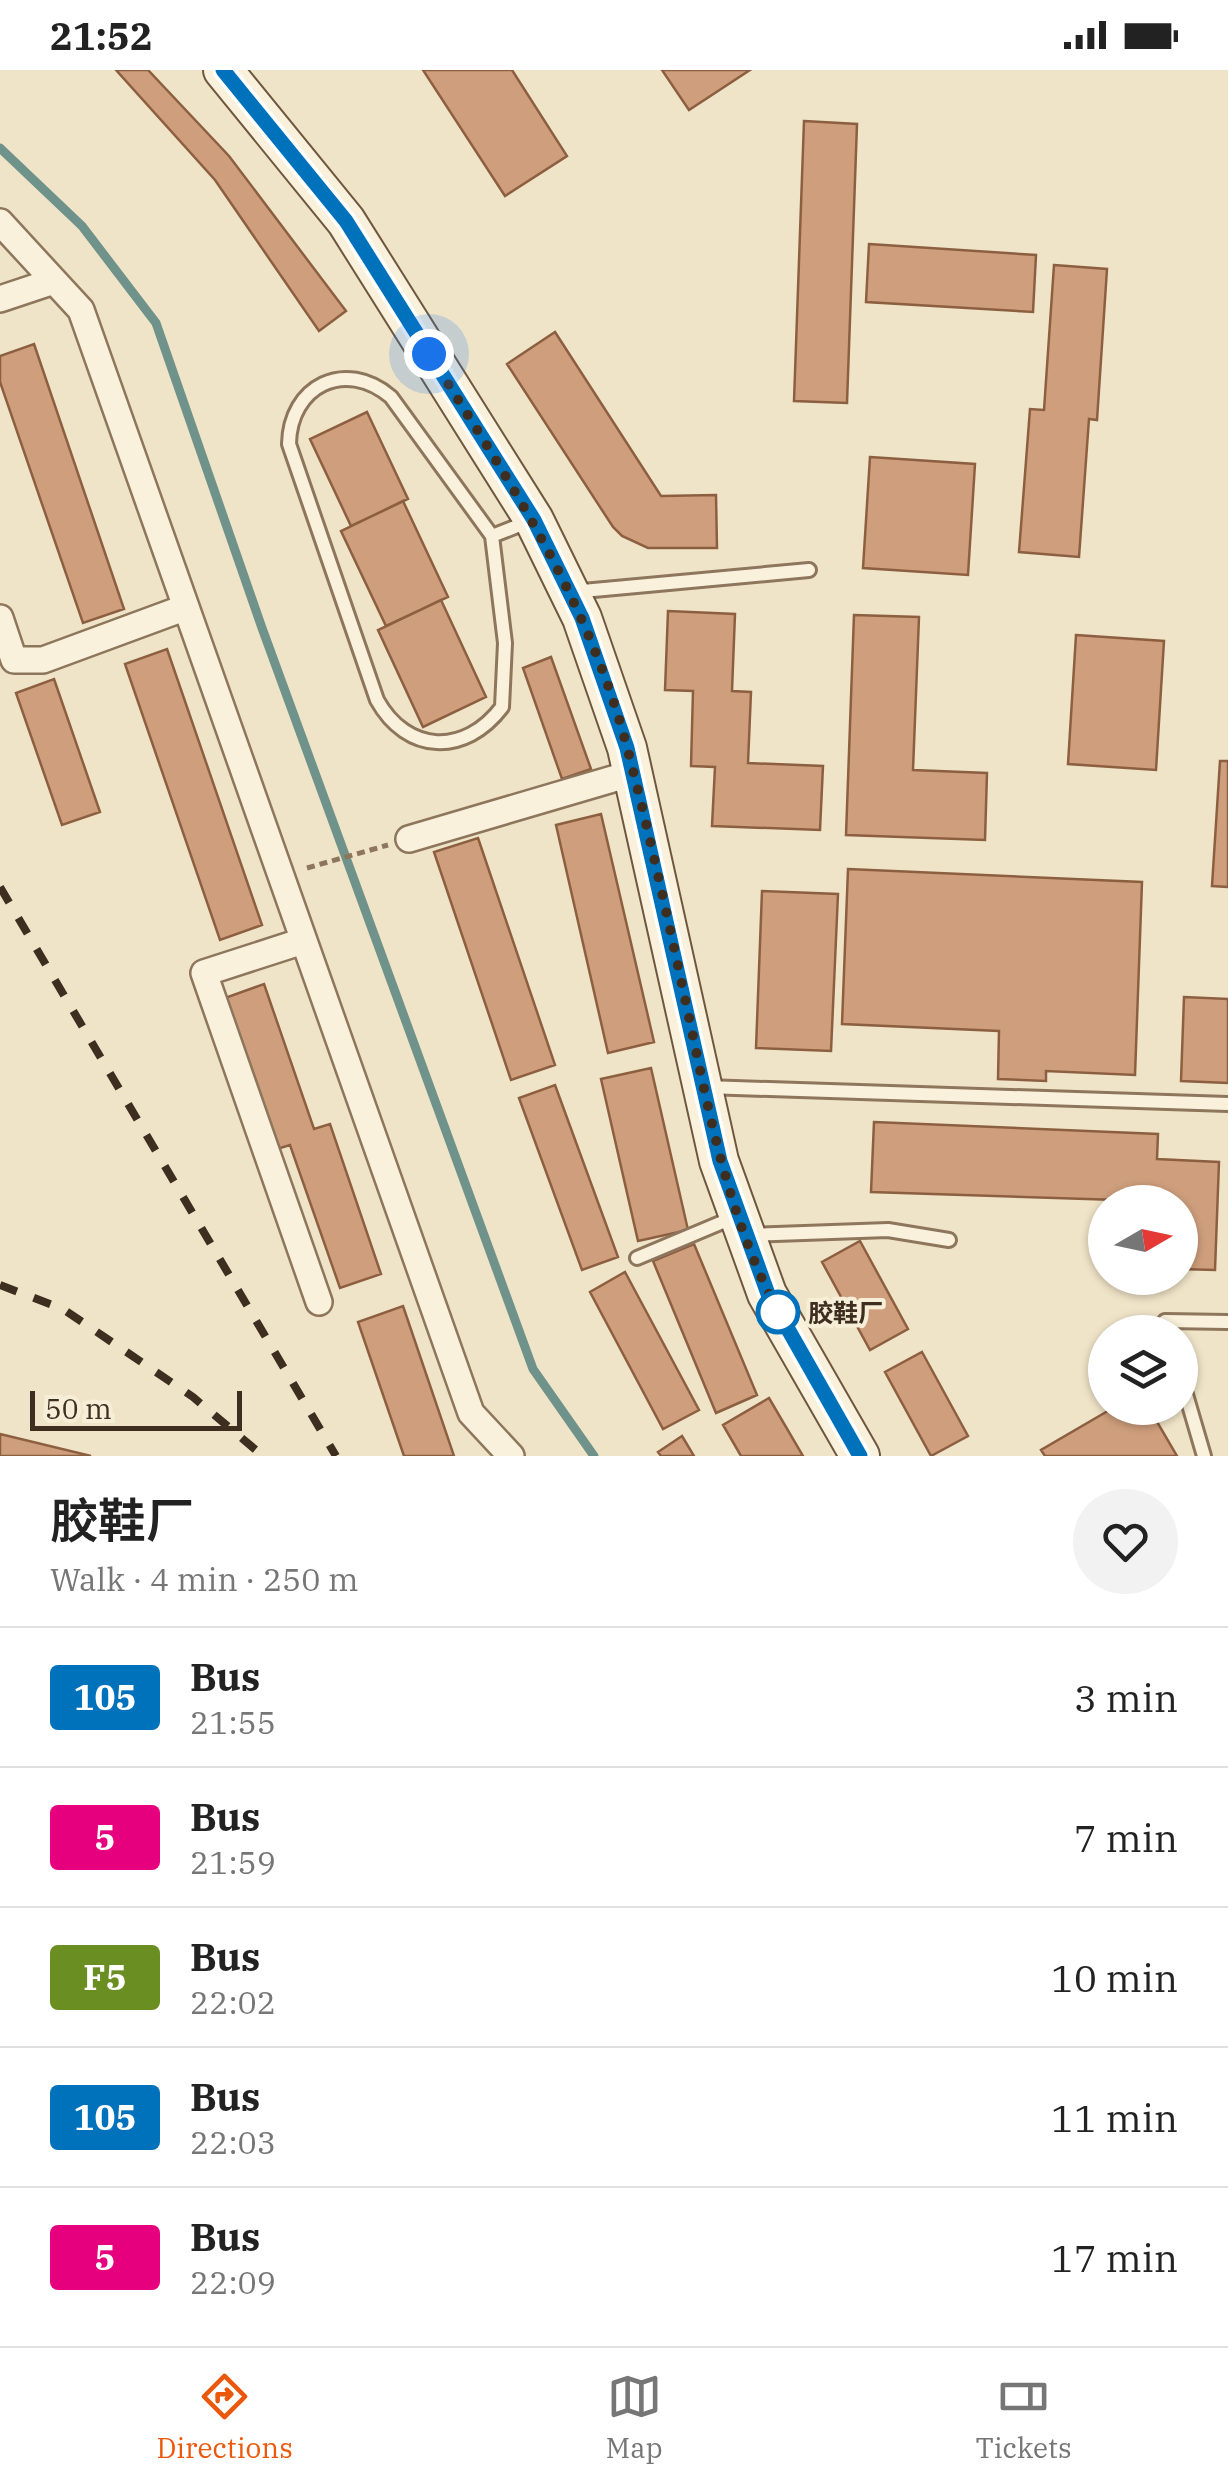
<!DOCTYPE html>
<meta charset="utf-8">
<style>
:root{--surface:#fff;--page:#f2f2f2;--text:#222;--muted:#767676;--line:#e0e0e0;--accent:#ea580c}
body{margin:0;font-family:"IBM Plex Serif","Noto Sans SC",serif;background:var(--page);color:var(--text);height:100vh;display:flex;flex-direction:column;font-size:38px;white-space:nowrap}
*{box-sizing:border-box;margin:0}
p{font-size:32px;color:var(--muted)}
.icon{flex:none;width:55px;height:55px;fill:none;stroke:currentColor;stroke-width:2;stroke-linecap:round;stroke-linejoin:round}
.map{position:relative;height:1386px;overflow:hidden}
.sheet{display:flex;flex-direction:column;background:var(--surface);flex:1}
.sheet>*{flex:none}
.badge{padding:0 20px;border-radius:8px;font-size:35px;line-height:65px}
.needle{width:65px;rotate:81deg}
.controls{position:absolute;left:1088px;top:1115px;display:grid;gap:20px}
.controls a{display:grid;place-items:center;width:110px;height:110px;border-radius:50%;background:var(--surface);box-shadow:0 2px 8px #0004;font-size:50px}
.scale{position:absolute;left:30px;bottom:25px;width:212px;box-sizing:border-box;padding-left:10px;border:5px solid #3d2e20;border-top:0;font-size:28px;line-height:35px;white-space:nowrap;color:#3d2e20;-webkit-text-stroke:8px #f7eed8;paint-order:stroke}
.you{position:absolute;width:50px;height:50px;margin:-25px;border:8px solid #fff;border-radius:50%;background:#1a73e8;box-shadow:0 0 0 15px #1a73e833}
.map>.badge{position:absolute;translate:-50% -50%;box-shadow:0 0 0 5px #fff}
.round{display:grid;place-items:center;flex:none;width:105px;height:105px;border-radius:52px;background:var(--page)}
.summary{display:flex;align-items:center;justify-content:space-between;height:170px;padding:0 50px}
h1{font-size:48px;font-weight:600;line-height:75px}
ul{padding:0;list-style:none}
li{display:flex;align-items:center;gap:30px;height:140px;padding:0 50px;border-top:2px solid var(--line)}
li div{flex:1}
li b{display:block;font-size:38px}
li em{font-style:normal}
li .badge{min-width:110px;font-weight:700;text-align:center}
.status{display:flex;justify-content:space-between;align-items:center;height:70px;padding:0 50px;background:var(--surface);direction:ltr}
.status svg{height:28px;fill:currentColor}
.tab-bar{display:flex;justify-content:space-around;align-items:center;height:140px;border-top:2px solid var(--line);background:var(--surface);font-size:28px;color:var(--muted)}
.tab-bar a{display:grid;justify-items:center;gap:5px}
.tab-bar .on{color:var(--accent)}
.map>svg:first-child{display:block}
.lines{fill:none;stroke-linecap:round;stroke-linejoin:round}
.stream{stroke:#6f938a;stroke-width:9}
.building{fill:#cf9f7d;stroke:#8d5f41;stroke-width:2.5}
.lane-casing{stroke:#8d765c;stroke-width:18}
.street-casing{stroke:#8d765c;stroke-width:30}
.secondary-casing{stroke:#6f573f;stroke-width:42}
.path{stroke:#8d765c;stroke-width:5;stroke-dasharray:8 5;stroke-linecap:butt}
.lane{stroke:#faf1dc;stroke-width:12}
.street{stroke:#faf1dc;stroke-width:25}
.secondary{stroke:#faf1dc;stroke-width:38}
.rail{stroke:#3d2e20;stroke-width:8;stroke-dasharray:18 18;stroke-linecap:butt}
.line-casing{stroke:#fff;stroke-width:22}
.line{stroke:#0072bc;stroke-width:15}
.walk{stroke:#3d2e20;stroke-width:10;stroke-dasharray:0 18}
.stop-dot{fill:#fff;stroke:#0072bc;stroke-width:5}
.labels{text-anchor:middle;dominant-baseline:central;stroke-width:8;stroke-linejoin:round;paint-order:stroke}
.stop-label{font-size:25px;font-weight:bold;fill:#3d2e20;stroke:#f7eed8;text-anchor:start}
</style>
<div class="status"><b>21:52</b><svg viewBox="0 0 49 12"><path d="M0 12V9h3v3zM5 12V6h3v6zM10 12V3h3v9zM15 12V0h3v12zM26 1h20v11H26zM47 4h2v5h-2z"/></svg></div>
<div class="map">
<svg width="1228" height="1386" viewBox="0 0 1228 1386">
<rect width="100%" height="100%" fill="#f0e4c8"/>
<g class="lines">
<path class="stream" d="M0 78 82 156 156 253 262 558 533 1299 594 1386"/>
</g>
<path class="building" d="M116 0H148L229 86 346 241 319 261 215 110Z
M423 0H512L567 86 505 126Z
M662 0H750L689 40Z
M804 51 857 54 847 333 794 331Z
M869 174 1036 185 1033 242 866 232Z
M1054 195 1107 199 1097 350 1089 349 1079 487 1019 482 1030 339 1044 340Z
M555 262 661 426 716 425 717 478H648L622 466 613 457 507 294Z
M34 274 124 539 83 553 0 312V286Z
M367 342 408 429 351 456 310 369Z
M870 387 975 394 968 505 863 498Z
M403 431 448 527 386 556 341 461Z
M441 530 486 627 423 657 378 560Z
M668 541 735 544 732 621 751 622 748 693 823 696 820 760 712 756 715 697 691 696 693 621 665 620Z
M854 545 919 547 913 700 987 703 985 770 846 765Z
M1076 565 1164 571 1156 700 1068 694Z
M167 579 262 855 220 870 125 594Z
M551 587 591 699 562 709 523 598Z
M54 609 100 742 62 755 16 623Z
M1220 691H1228V817L1212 816Z
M601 744 654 972 608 983 556 755Z
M478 768 555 995 511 1010 434 782Z
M848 799 1142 812 1135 1005 1046 1001V1011L998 1009 999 961 842 954Z
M762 821 838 824 831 981 756 978Z
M264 914 314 1059 330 1054 381 1204 340 1218 290 1075 277 1079 225 928Z
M1184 927 1228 929V1013L1181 1011Z
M651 998 688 1160 638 1171 601 1009Z
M555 1015 618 1187 582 1200 519 1028Z
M874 1052 1158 1064 1157 1089 1219 1092 1215 1200 1180 1199V1132L871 1122Z
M860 1171 908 1259 870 1280 822 1192Z
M694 1174 757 1325 716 1343 653 1191Z
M625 1202 699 1340 663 1359 590 1222Z
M403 1236 454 1386H404L358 1252Z
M922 1282 968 1366 931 1386 885 1302Z
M769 1328 803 1386H741L723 1355Z
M1113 1338H1149L1177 1386H1045L1041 1380Z
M0 1364 91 1386H0Z
M682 1366 694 1386H661L658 1382Z"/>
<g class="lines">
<defs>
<path id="lane" d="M492 466 505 573 502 637C465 686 407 684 377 630L289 374C290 316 345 288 391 327L492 466 530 451
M572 522 809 500
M706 1017 1228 1034
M749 1165 888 1160 949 1170
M637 1188 737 1146
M1168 1262 1165 1251 1228 1252
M1180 1304 1204 1386"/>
<path id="street" d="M0 152 81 240 471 1343 511 1386
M0 229 54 211
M0 548 14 590H43L184 538
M409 769 633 703
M303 871 204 903 319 1232"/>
<path id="secondary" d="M223 0 346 151 534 450 582 548 627 678 719 1091 767 1224 860 1386"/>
</defs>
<use href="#lane" class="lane-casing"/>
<use href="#street" class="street-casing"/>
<use href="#secondary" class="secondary-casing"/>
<path class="path" d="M307 798 388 775"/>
<use href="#lane" class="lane"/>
<use href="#street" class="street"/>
<use href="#secondary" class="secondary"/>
<path class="rail" d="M0 817 336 1386
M0 1215 63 1239 193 1327 263 1386"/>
</g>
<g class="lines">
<defs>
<path id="line" d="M223 0 346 151 534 450 582 548 627 678 720 1091 768 1224 860 1386"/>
</defs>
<use href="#line" class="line-casing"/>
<use href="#line" class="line"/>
<path class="walk" d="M429 284C510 411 590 533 628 681 651 769 670 859 689 947 711 1053 732 1162 786 1256L778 1242"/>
</g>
<circle class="stop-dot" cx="778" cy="1242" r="20"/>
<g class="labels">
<g class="stop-label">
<text x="808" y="1242">胶鞋厂</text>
</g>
</g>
</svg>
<div class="controls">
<a><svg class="needle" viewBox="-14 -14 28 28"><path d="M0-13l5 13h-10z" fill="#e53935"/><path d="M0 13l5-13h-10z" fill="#767676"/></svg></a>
<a><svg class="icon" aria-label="layers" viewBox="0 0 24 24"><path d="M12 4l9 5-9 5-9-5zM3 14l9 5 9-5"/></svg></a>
</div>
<div class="scale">50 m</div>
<div class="you" style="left:429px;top:284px"></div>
</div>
<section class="sheet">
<div class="summary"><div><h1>胶鞋厂</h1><p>Walk · 4 min · 250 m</p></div><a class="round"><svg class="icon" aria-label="heart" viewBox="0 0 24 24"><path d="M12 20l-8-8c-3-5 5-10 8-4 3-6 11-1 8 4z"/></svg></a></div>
<ul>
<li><span class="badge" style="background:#0072bc;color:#fff">105</span><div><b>Bus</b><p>21:55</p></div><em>3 min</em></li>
<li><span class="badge" style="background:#e6007e;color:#fff">5</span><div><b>Bus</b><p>21:59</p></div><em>7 min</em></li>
<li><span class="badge" style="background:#6b8e23;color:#fff">F5</span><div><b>Bus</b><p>22:02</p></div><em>10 min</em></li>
<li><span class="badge" style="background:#0072bc;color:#fff">105</span><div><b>Bus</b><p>22:03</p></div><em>11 min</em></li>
<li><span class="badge" style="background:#e6007e;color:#fff">5</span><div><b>Bus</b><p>22:09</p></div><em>17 min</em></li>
</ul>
</section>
<nav class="tab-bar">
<a class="on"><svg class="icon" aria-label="directions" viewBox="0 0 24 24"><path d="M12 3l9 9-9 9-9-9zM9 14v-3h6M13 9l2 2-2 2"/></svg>Directions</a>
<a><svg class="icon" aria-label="map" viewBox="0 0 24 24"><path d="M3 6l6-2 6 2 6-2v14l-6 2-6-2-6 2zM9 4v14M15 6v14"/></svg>Map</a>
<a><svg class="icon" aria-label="tickets" viewBox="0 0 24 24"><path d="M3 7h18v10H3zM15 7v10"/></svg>Tickets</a>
</nav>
